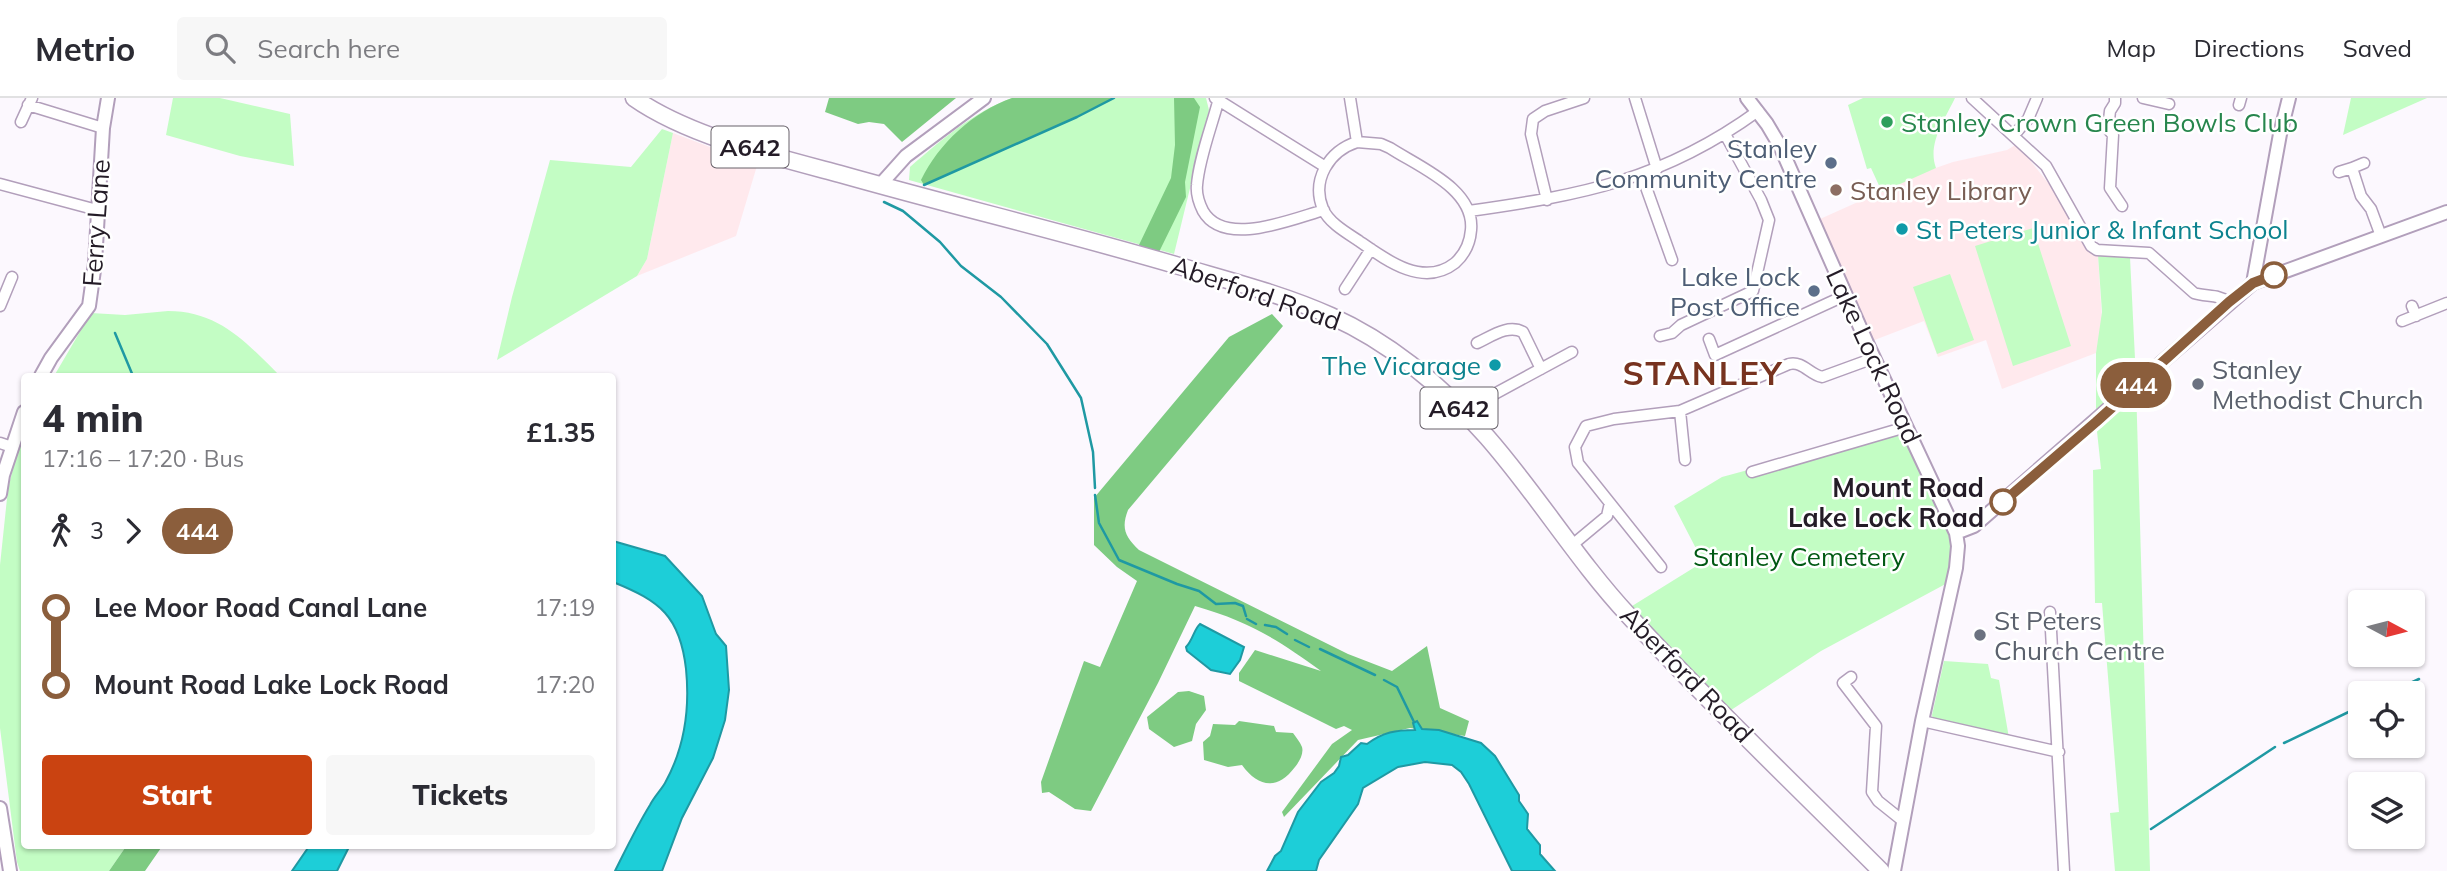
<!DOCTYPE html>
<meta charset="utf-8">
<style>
:root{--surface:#fff;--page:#f7f7f7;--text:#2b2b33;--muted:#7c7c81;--line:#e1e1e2;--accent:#ca4311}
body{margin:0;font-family:Mulish,sans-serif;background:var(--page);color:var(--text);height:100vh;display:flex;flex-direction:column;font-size:26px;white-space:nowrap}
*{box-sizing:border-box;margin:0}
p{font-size:23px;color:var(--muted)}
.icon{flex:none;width:38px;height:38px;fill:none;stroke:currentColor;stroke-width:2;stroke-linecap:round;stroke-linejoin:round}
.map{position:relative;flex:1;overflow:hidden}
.details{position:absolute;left:21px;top:275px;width:595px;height:476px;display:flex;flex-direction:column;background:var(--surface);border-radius:7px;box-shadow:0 2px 5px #0004}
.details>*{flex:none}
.badge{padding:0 14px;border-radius:23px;font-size:24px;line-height:46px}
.needle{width:46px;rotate:97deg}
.buttons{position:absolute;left:2348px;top:492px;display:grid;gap:14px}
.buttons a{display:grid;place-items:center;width:77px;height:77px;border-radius:7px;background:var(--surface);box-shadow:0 2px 5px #0004;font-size:35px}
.map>.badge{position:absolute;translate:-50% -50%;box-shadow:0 0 0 4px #fff}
.legs{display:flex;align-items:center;gap:10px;height:77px;padding:0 21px;font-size:23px}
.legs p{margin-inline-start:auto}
.head{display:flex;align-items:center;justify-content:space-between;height:119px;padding:0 21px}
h1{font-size:38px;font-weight:800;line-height:52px}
.primary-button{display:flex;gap:14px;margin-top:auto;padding:14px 21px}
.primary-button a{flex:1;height:80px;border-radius:7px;background:var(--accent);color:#fff;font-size:28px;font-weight:800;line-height:80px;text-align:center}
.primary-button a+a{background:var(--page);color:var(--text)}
ul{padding:0 21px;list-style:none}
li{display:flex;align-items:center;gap:24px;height:77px;font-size:26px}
li i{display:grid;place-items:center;width:10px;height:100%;margin:0 9px;background:currentColor}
li i::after{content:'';width:18px;height:18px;margin:-9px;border:5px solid;border-radius:50%;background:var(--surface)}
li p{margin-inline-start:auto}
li:first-child i{background:linear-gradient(#0000 50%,currentColor 0)}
li:last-child i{background:linear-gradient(currentColor 50%,#0000 0)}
header{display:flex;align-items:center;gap:42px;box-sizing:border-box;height:98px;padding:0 35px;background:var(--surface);border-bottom:2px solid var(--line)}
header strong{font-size:33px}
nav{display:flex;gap:38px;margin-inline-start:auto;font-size:24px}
.search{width:490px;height:63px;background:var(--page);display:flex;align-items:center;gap:18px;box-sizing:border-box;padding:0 24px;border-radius:7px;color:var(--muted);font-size:26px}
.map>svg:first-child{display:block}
.education{fill:#ffe9ed}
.green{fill:#c3fdc4}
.forest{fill:#7ecb82}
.water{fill:#1dced8;stroke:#1f99a3;stroke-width:2}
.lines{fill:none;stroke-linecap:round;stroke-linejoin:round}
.stream{stroke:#1f99a3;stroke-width:2.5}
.minor-casing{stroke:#b29fbb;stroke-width:13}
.tertiary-casing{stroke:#b29fbb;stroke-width:16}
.primary-casing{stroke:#b29fbb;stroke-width:19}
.minor{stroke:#fff;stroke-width:10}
.tertiary{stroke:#fff;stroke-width:12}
.primary{stroke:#fff;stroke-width:16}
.line-1-casing{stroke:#fff;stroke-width:16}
.line-1{stroke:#8b5e3c;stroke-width:10}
.leisure-dot{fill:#2e9e5b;stroke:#fff;stroke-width:2.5}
.service-dot{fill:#5c6f8a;stroke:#fff;stroke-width:2.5}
.education-dot{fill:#8d6e63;stroke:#fff;stroke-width:2.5}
.culture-dot{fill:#0f9aa8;stroke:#fff;stroke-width:2.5}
.stop-1-dot{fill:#fff;stroke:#8b5e3c;stroke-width:3.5}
.worship-dot{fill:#6b7280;stroke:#fff;stroke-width:2.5}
.labels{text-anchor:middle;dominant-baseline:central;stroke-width:5;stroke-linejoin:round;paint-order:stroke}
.shield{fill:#fff;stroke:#666068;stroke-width:2}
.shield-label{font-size:24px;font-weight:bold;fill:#241c27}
.leisure-label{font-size:26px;fill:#27864d;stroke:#fff;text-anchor:start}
.service-label{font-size:26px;fill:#4e5e75;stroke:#fff;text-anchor:end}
.education-label{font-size:26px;fill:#785e54;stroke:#fff;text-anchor:start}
.street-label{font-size:26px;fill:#241c27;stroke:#fff}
.culture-label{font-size:26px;fill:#0d838f;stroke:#fff;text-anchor:start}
.worship-label{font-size:26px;fill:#5b616d;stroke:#fff;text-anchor:start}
.stop-label{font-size:26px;font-weight:bold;fill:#241c27;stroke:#fff;text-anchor:end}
.park-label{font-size:26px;fill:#005913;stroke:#fff}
.district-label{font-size:33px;font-weight:bold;letter-spacing:2px;fill:#77331f;stroke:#fff}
</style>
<header>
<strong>Metrio</strong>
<div class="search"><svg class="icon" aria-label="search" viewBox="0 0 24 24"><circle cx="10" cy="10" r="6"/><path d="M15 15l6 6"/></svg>Search here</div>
<nav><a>Map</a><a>Directions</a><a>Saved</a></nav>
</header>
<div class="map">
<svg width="2447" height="773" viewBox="0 0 2447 773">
<rect width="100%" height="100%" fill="#fcf8fe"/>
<path class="education" d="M673 35 710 49 759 61 736 138 637 178 647 161Z
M2017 46 2060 100 2084 147 2098 157 2102 222 2096 255 2002 291 1986 242 1938 259 1924 223 1872 243 1820 121 1927 73 1953 64 2007 52Z"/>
<path class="green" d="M173 0H220L290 16 294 68 240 58 166 37Z
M1012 0H1206L1209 12 1174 156 909 82 910 69C940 43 973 14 1012 0Z
M1863 0H1955C1945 21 1927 46 1936 70L1882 94 1871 70 1867 71 1848 7Z
M2351 0H2427L2343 37Z
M662 31 673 35 647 161 637 178 497 262 512 199 550 62 631 69Z
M2033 130 2071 248 2013 268 1975 148Z
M2098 157 2130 159 2136 281 2096 315V255L2102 214Z
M1950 176 1974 242 1937 256 1913 189Z
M168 213C219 213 247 245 280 278H54L91 215 125 217Z
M2136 287 2150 773H2115L2110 715 2119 714 2102 505H2095L2093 372 2101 371 2096 324Z
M1906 329 1956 435 1953 482 1821 553 1725 616 1624 513 1703 464 1674 408 1722 379Z
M24 335V747H127L109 773H20L17 764 0 630V467L8 391 18 350Z
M1944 563 1988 566 1991 580 1999 582 2009 640 1933 621 1932 617Z"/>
<path class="forest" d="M829 0H956L902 44 884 26 869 24 858 26 825 14Z
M1012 0H1114L1077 19 924 87 921 82C939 45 973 14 1012 0Z
M1174 0H1194L1200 9 1185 84 1186 99 1159 154 1138 149 1171 80 1175 47Z
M1272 216 1283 228 1128 412C1121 430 1125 439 1139 452L1348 556 1392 573 1427 548 1440 610 1469 623 1465 638 1410 630 1358 642 1284 719 1282 714 1332 646 1352 632 1344 628 1336 631 1239 583V575L1255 552 1321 573C1277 541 1248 523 1195 508L1158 585 1091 713 1075 711 1049 694 1042 695 1041 684 1084 563 1100 569 1137 483 1117 469 1094 447V400L1229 239Z
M1189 593 1204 598 1206 612 1196 626 1192 643 1174 649 1149 631 1147 619 1178 594Z
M1239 623 1274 628 1276 634 1293 635C1296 639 1300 644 1302 649 1304 656 1299 664 1295 669 1277 693 1258 689 1242 667L1228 669 1204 662 1203 644 1210 638 1213 626 1235 627Z
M127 747H163L145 773H109Z"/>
<path class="water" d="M613 443 665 458 702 498 716 536 726 548 729 592 725 622 713 660 682 720 662 773H615C626 751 637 728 650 707 654 699 661 692 665 685 685 649 690 611 686 571 680 518 660 503 613 484Z
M1200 526 1244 549 1240 562 1230 576 1211 572 1187 553 1186 549C1193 542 1194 531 1200 526Z
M1417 623 1422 631 1439 632 1481 645 1495 658 1519 697V703L1528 716 1527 731 1540 747V756L1555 773H1512L1469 686 1461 674 1452 667 1425 664 1398 669 1363 690 1358 706 1319 762 1316 773H1267L1275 758 1281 753 1298 714 1321 684 1334 675 1339 668 1341 659 1348 657 1361 645 1367 646C1383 634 1396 632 1415 632L1413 625Z
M310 747H350L337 773H292Z"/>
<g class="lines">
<path class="stream" d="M924 87 1077 19 1114 0
M884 104 903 113 940 144 961 168 1001 199 1047 246 1081 300 1093 354 1095 390
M115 235 133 278
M1095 397 1099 425 1119 462 1177 486 1199 493 1216 506 1235 505 1243 508 1246 518
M1247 521 1256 526
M1265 527 1276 529 1287 536
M1295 542 1309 549
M1320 551 1375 577
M1384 582 1397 589 1414 624
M2389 595 2419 581
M2284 645 2361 608
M2151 731 2275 649"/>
<defs>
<path id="minor" d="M1215 0 1324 68
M1350 0 1357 44
M1635 0 1657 71
M1972 0 2046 68 2091 148 2097 152 2149 155 2194 195C2206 199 2218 196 2229 204
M2115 0V5L2110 13 2108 31 2113 37 2110 90 2122 108
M2143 0 2169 6
M1218 4C1211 30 1199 61 1197 87 1196 96 1199 105 1203 113 1224 150 1292 121 1324 112
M28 7 103 30
M2239 7 2241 0
M21 24 32 0
M2014 37 2028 21 2037 0
M1357 44 1381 46 1390 50C1419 69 1475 91 1471 132 1470 145 1464 157 1455 165 1423 190 1386 162 1359 143 1347 135 1329 125 1323 111 1311 82 1329 53 1357 44Z
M2352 70 2364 65
M2339 74 2352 70 2361 98 2371 111 2381 138
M1642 78 1672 162
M0 86 97 112
M1547 102 1531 36 1533 21 1545 13 1584 0
M1469 113C1582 97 1663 82 1758 13
M1345 191 1371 151
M0 208 12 179
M2412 208 2416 218
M2402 223 2447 205
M1660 238 1672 235 1681 227 1753 193 1769 122 1761 102 1725 36
M1709 241 1715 257 1846 197
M1477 245C1492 238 1508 226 1523 234L1541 271
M1463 313 1572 254
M1680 313 1685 362
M0 345 12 349
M1752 374 1906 329
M1571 448 1607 418 1610 405
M1661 469 1578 365 1575 349 1586 328 1614 321 1680 313 1789 266C1803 263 1809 276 1822 279L1874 260
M2050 514 2064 773
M1851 579 1843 585 1876 628 1872 694 1878 703 1903 723
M1922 623 2059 654"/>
<path id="tertiary" d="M1747 0 1767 26 1780 48 1867 245 1956 435 1958 448 1956 470 1922 623 1894 773
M880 87 906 58 984 0
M2253 185 2280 36 2289 0
M41 278 51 260 89 208 95 165 103 30 108 0
M0 396 3 377 24 314
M1956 435 1974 428 2253 185 2447 114
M0 710 10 773"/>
<path id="primary" d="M634 0C688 38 776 59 840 76 953 108 1067 135 1179 168 1230 183 1282 196 1331 218 1391 245 1444 290 1487 339 1537 396 1577 462 1629 518 1710 606 1797 689 1881 773"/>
</defs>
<use href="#minor" class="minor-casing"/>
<use href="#tertiary" class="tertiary-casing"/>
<use href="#primary" class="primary-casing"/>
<use href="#minor" class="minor"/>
<use href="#tertiary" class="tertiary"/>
<use href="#primary" class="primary"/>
</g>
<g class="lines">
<defs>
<path id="line-1" d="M2003 404 2096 324 2229 204 2253 185 2274 177"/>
</defs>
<use href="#line-1" class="line-1-casing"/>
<use href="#line-1" class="line-1"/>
</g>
<circle class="leisure-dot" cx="1887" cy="24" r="7"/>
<g class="service-dot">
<circle cx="1831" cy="65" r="7"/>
<circle cx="1814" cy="193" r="7"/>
</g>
<circle class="education-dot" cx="1836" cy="92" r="7"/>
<g class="culture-dot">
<circle cx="1902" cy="131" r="7"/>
<circle cx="1495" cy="267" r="7"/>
</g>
<g class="stop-1-dot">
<circle cx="2274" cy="177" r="12"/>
<circle cx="2003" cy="404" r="12"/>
</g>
<g class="worship-dot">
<circle cx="2198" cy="286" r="7"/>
<circle cx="1980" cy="537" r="7"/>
</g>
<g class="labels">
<g class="shield">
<rect x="711.5" y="28.5" width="77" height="41" rx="5"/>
<rect x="1420.5" y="289.5" width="77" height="41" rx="5"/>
</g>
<g class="shield-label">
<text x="750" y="49">A642</text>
<text x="1459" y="310">A642</text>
</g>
<g class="leisure-label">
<text x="1901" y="24">Stanley Crown Green Bowls Club</text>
</g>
<g class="service-label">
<text x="1817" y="50">Stanley<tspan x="1817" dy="30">Community Centre</tspan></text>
<text x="1800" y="178">Lake Lock<tspan x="1800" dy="30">Post Office</tspan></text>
</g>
<g class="education-label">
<text x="1850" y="92">Stanley Library</text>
</g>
<g class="street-label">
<text transform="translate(96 125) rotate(-86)">Ferry Lane</text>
<text transform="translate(1256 195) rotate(19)">Aberford Road</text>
<text transform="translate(1874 258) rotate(65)">Lake Lock Road</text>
<text transform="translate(1687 576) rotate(46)">Aberford Road</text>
</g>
<g class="culture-label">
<text x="1916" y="131">St Peters Junior &amp; Infant School</text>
<text x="1481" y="267" text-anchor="end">The Vicarage</text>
</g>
<g class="worship-label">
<text x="2212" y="271">Stanley<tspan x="2212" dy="30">Methodist Church</tspan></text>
<text x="1994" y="522">St Peters<tspan x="1994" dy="30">Church Centre</tspan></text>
</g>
<g class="stop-label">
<text x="1984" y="389">Mount Road<tspan x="1984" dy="30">Lake Lock Road</tspan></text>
</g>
<g class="park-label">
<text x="1799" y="458">Stanley Cemetery</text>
</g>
<g class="district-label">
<text x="1703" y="274">STANLEY</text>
</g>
</g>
</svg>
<div class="buttons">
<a><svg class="needle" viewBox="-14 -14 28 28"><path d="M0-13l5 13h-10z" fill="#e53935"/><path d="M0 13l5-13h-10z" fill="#7c7c81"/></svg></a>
<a><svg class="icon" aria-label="locate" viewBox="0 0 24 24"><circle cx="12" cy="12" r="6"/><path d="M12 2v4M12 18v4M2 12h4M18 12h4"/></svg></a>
<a><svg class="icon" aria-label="layers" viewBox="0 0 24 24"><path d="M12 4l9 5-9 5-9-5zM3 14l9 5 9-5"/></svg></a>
</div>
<b class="badge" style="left:2136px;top:287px;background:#8b5e3c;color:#fff">444</b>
<section class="details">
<div class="head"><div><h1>4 min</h1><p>17:16 – 17:20 · Bus</p></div><b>£1.35</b></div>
<div class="legs"><svg class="icon" aria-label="walk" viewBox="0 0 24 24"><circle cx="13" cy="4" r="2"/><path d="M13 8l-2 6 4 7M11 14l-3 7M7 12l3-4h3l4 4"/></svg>3<svg class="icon" aria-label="forward" viewBox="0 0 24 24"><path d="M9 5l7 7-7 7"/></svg><b class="badge" style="background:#8b5e3c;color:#fff">444</b></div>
<ul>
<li><i style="color:#8b5e3c"></i><b>Lee Moor Road Canal Lane</b><p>17:19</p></li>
<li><i style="color:#8b5e3c"></i><b>Mount Road Lake Lock Road</b><p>17:20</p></li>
</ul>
<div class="primary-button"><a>Start</a><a>Tickets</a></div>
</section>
</div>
